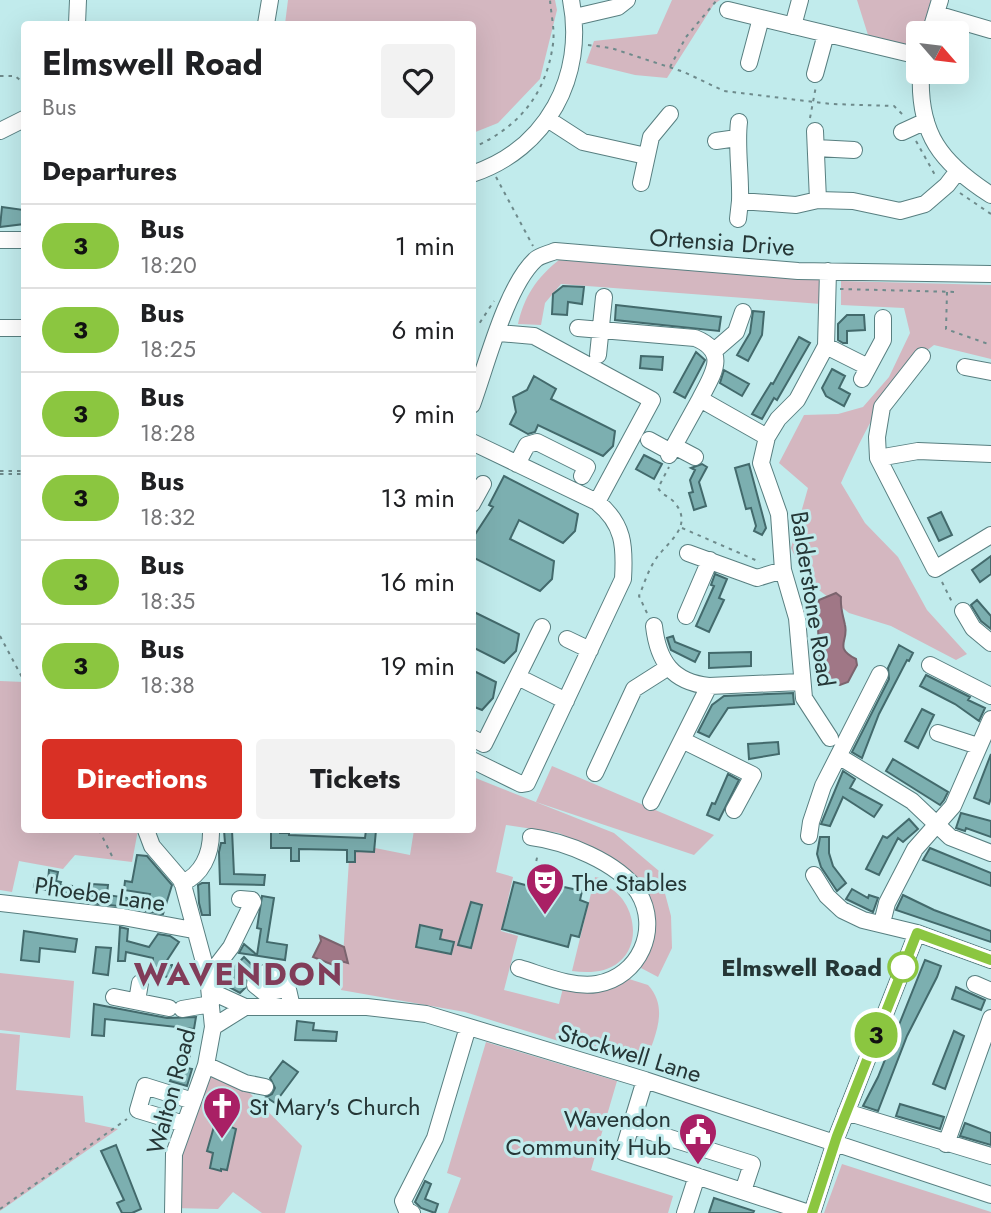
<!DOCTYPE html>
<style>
:root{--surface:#fff;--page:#f2f2f2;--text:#202124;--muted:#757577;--line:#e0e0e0;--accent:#d93025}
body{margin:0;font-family:Jost,sans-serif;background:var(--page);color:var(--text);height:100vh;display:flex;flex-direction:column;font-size:26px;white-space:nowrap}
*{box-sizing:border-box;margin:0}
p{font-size:23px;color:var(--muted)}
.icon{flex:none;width:38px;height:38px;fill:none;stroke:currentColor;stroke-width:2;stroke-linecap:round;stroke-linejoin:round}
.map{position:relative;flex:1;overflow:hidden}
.drawer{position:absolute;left:21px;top:21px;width:455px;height:812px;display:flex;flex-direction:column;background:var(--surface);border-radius:7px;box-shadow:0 7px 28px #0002}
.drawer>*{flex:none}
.badge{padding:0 14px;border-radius:23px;font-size:24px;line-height:46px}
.needle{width:46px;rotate:118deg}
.fabs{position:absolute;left:906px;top:21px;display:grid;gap:14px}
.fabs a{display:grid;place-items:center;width:63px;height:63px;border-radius:7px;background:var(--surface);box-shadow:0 7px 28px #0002;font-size:35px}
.map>.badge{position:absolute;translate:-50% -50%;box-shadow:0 0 0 4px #fff}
h2{padding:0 21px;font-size:26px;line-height:63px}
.round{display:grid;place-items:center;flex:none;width:74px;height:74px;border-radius:7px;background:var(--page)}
.head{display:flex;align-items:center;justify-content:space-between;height:119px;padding:0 21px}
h1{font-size:33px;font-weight:700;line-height:52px}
.primary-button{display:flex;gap:14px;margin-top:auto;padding:14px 21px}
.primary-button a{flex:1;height:80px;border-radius:7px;background:var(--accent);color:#fff;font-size:28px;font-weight:700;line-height:80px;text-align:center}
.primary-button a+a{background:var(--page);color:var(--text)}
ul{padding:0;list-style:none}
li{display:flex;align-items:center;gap:21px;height:84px;padding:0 21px;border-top:2px solid var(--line)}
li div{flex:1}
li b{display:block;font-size:26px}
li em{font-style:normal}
li .badge{min-width:77px;font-weight:700;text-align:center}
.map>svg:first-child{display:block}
.green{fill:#d4b7c0}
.water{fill:#a07786;stroke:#7b646e;stroke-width:2}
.building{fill:#7cafb0;stroke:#436a6c;stroke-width:2}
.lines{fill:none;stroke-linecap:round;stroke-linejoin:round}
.minor-casing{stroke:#587f80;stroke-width:18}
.path{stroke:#6e8a8b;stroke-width:2;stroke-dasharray:3.5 5;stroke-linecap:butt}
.minor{stroke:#fff;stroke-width:16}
.line-casing{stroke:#fff;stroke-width:16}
.line{stroke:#8bc640;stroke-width:10}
.stop-dot{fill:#fff;stroke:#8bc640;stroke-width:3.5}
.labels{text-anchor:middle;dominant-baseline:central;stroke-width:6;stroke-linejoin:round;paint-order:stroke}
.street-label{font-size:24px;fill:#253636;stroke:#c1ebec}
.poi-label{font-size:24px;fill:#253636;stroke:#c1ebec;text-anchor:start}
.stop-label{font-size:24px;font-weight:bold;fill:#253636;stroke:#c1ebec;text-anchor:end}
.district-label{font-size:32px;font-weight:bold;letter-spacing:2px;fill:#813d59;stroke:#c1ebec}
</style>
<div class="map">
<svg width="991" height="1213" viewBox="0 0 991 1213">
<rect width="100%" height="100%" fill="#c1ebec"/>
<path class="green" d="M288 0H555L557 10 540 79 498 123 473 133 472 24H285Z
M672 0H720L714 4 667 78 635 75 586 63 594 41 657 34Z
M857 0H931L922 33H919L917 48 868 35Z
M559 260 822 280 821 304 561 284 545 303 541 325 518 324C524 297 537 277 559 260Z
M841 281 991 285V359L934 345C889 377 864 433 841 483L865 523 898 557 927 610 967 654 956 660 891 626 849 613 807 581 791 548 808 488 779 463 804 415 838 414 863 407 889 377 910 333 904 308 841 305Z
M0 681 24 682V830H138L132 862 75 855 63 869 19 861 12 892 0 890Z
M552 766 714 835 694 855 536 802Z
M473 777 614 833 659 871 671 916 672 948 658 977 641 968 651 933 650 901 585 846 559 833 506 825 496 872 513 877 501 931 518 936 504 990 559 1004 563 988 616 984 629 979 648 985C670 1009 654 1037 645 1065L613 1058 465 1012 341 990 350 843 410 855 414 830H472Z
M595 877 605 879 603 885C632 894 645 941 619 962 606 973 588 973 572 971Z
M0 973 74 981 70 1038 0 1030Z
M0 1033 20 1035 16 1090 83 1096 85 1122 118 1129 0 1211Z
M486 1042 617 1081 591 1170 673 1196 668 1213H448L461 1178 447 1173Z
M205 1070 234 1077 302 1146 285 1213H262L233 1192 218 1209 174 1208 175 1160Z
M842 1164 991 1212V1213H824Z"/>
<path class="water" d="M836 593 841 597C840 608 843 615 845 625 849 642 833 647 856 659L857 665 848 682 840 685 825 679 820 670 817 607 819 600Z
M320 936 344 947 348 963 341 961 336 966 313 957 321 941Z"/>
<path class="building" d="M2 207 24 210V224L0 227Z
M563 286 584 287 582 304 568 302 567 315 552 314 553 294Z
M616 305 721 317 719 331 615 320Z
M753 311 764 312 762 335 748 361 737 355 750 333Z
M847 315H864L865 330 847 331V343H843L838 340V324Z
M799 337 810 343 777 400 774 398 762 419 752 414 771 383 773 384Z
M696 352 705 360 685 398 674 392Z
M641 356 663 357 662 370 640 368Z
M832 369 845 376 839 388 850 394 844 406 826 396 822 388Z
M724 370 749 384 742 396 720 383Z
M534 376 556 389 551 399 615 431 613 446 603 456 538 425 535 432 528 434 510 424 516 412 513 397 527 390Z
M644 455 662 464 654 479 636 469Z
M702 464 707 467 699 482 706 506 694 510 689 493 693 492 690 480 695 470 691 468Z
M749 464 766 528 762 535 754 531 756 526 751 508 746 509 735 468Z
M504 476 578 514 575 531 563 543 519 520 510 539 554 561 552 579 540 591 472 557V539L493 507 489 505Z
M941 512 952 535 939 541 928 518Z
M991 556V574L980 582 972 570Z
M715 574 727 579 719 598 724 600 709 632 696 626 714 586 711 585Z
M977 600 991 616V629L981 621 971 605Z
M472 611 519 634 516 651 504 663 472 647Z
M673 636 675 642 700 652 695 662 671 650 667 638Z
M899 645 913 653 909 661 907 660 879 714 862 758 852 752 889 679 888 668Z
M751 652V666L709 668V653Z
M472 670 496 682 493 698 482 710 472 706Z
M926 675 970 697 968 700 985 708 979 721 955 704 920 686Z
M793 693 794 704 728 708 709 737 698 732 712 705 724 696Z
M922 709 934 715 918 748 905 741Z
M778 742 779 754 749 759 748 744Z
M991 754V798L989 804 974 798Z
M893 759 948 792 944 800 940 805 886 771Z
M843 771 855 779 850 788 882 805 874 817 843 797 830 826 821 824Z
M728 774 739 780 719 820 707 815 712 803 715 804Z
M961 813 991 821V837L966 828 965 831 956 828Z
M909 819 918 829 903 842 898 838 879 875 866 869 883 836 887 838Z
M224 830H232L234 874 265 875 264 885 220 884 219 852 221 843H225Z
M271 830H280V833H289V835L365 838 366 830H376L374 852 355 851V862H347V850L299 849V861H291V848H271Z
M820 837H829V853L833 866 846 883 837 891 821 867 817 854Z
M930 848 991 873V886L923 860Z
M137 855 147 856 172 885 163 914 146 911 150 894 124 890 125 881 132 882Z
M49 870 58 872 56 881 61 882 60 885 72 886 71 896 34 887 36 878 48 881Z
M514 882 544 890 546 883 582 891 580 900 588 903 579 937 571 935 568 947 502 929Z
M202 883H209L210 915H202L199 903 198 885Z
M91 884 108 885 107 895 128 898 127 907 90 903Z
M852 889 868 898 869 895 878 898 873 912 846 899Z
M903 895 934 910 991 931V942L896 910Z
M262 896 274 898 267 942 287 945 285 960 239 953 244 944 257 955 261 929 257 928Z
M471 902 482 905 471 948 458 945Z
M420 925 442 930 440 939 454 942 451 954 416 947Z
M120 927 128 929 127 941 149 947 158 934 170 936 179 942 164 965H172V977L152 976 153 958 126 952 125 961H118Z
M24 931 77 939 75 952 40 948 39 962 21 960Z
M96 947 111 948 108 975 93 973Z
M244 957 254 967 247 973 245 988 240 993 220 982Z
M925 960 941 966 937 977 907 1036 878 1111 863 1106 878 1077Z
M956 987 985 1000 981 1010 952 999Z
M94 1004 167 1018 196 1017 194 1029 105 1019 104 1036 92 1035Z
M297 1021 314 1023 313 1030 337 1032 336 1041 295 1040Z
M954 1031 964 1036 945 1089 933 1084Z
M182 1053 190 1055 187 1068 192 1069 187 1086 170 1081Z
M283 1061 298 1072 275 1103 266 1097 272 1094 275 1088 270 1078Z
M900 1104 944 1117 940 1129 896 1116Z
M222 1113 234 1116 231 1127 236 1129 227 1170 221 1169V1171L210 1168 213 1153 207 1151 215 1123 220 1124Z
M965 1123 991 1133V1145L960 1136Z
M116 1145 141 1209 132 1213H122L117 1203 124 1200 101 1151Z
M425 1181 431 1184 425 1199 438 1204 435 1213 421 1208 415 1202Z
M714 1198 754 1211 753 1213H709Z"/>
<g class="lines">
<defs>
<path id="minor" d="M728 10 919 56
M936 14 991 30
M575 17 618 7 627 0
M77 24 78 0
M266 24 270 0
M793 26 800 0
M930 33 940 0
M749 63 761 18
M921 72C918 134 941 163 991 195
M815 74 826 34
M549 120 583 142 646 156
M739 122C736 146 741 175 740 201L796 205 818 200 853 201 900 211 925 204 947 185 957 172
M0 131 24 119
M815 131 818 200
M902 132 926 121
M716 141 737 138
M816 148 854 150
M472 174C547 149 586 76 571 0
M641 183 651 137 670 114
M738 219 740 201
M0 240H24
M828 271 826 346 797 400 778 419 767 437 761 463 779 514 783 570 797 618 804 698 830 738
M0 328H24
M578 328 695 338C730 352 712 375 700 399L767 437
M499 333 534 336 652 400 597 502
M826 346 868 367
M714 351 736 332 743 312
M598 355 604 297
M922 356 882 407 877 437 878 458 935 569 991 535
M965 367 991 372
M862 379 883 340V318
M472 405C486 367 506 287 535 260 540 255 549 254 555 251L798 271 991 274
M649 440 671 452
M472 442 597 502C624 524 625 546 623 579L527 783 521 784 472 760
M674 446 695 457
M669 455 700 399
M878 458 918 451 991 454
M517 464 527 445 537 442 587 467 582 476
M472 504 483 484
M688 553 757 578 783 570
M963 611 973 628 991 643
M686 616 710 560
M654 626C658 661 672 682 709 686
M567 639 590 650
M930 665 991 696
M518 677 566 701
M938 733 978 746
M472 738 484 744 542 627
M682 740 753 775 734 810
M840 757 912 801 950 837 991 853
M595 773 634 689 667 668
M651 802 709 686 801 682
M146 830 152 846 182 881 208 977 213 1027 206 1065 174 1154 173 1213
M809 836 811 822 823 786 880 674
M814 875 827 896 842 910 863 920 917 933 991 960
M182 883C202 875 211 854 211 833
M0 903 123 917 193 930
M882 923 887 903 915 849 953 806 991 719
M519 968C543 975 572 988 597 984 639 977 661 929 638 892 618 862 564 841 531 837
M208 977 231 947 253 902 252 900 240 899
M975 984 991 991
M287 989 265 993 255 985 256 978 271 970C288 973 288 992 292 1007
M210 991 245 1007
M114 997 169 1008
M137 1001 140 983
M182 1009 211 1004
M213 1027 245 1007H367L426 1014 645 1080 991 1195
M206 1065 245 1083 265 1087
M645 1080 623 1152 809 1213
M846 1112 991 1156
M184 1124 138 1110 145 1086 193 1101
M632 1126 752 1164 743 1191
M946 1144 991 1018
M412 1213 407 1211 403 1201 435 1138 468 1027
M685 1213 697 1176
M812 1213 837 1136 917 933"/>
</defs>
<use href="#minor" class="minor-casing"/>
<path class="path" d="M588 45 611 48 684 72 724 91 831 104 894 106 905 117
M670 67 686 37 717 0
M0 76H15L24 83
M810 118 816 86
M916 141 935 175
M472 148C518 128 546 95 553 44 555 30 551 14 550 0
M496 177 533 246
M960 193 991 214
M840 289 958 292
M947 292 946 329 991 345
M472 324H479L494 301
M0 471H24
M0 474H24
M682 528 760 562
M942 582 952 602
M647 613 639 596C644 584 648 571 655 560 667 542 694 527 675 503 670 497 662 495 658 488L669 467
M0 636 24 681
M99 830 114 860
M531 886 538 853
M0 1209 127 1119"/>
<use href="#minor" class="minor"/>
</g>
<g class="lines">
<defs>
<path id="line" d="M812 1213 837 1136 917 933 991 960"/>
</defs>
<use href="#line" class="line-casing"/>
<use href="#line" class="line"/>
</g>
<defs>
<symbol id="theatre-pin" viewBox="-11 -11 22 30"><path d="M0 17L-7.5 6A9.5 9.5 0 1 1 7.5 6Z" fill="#a92065" stroke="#c1ebec"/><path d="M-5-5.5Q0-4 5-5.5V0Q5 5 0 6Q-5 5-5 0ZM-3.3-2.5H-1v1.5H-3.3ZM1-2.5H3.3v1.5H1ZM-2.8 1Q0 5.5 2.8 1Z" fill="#fff"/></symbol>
<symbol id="church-pin" viewBox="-11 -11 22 30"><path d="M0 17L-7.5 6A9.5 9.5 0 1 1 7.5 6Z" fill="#a92065" stroke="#c1ebec"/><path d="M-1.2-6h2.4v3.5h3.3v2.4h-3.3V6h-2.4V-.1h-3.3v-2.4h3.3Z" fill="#fff"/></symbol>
<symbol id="civic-pin" viewBox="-11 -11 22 30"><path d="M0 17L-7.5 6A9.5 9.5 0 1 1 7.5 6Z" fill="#a92065" stroke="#c1ebec"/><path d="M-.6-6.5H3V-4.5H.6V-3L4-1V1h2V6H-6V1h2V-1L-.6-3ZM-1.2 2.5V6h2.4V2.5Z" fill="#fff"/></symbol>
</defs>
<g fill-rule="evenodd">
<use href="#theatre-pin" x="523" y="860" width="44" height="60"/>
<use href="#church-pin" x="200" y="1084" width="44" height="60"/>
<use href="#civic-pin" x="676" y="1110" width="44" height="60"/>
</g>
<circle class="stop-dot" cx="903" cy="967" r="14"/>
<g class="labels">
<g class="street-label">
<text transform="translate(722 242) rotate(4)">Ortensia Drive</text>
<text transform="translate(813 599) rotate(81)">Balderstone Road</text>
<text transform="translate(100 894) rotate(8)">Phoebe Lane</text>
<text transform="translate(630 1053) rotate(17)">Stockwell Lane</text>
<text transform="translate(171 1091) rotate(-75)">Walton Road</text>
</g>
<g class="poi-label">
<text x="572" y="882">The Stables</text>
<text x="249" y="1106">St Mary's Church</text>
<text x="671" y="1118" text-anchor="end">Wavendon<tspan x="671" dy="28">Community Hub</tspan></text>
</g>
<g class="stop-label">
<text x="882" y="967">Elmswell Road</text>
</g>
<g class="district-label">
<text x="239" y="974">WAVENDON</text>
</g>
</g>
</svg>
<div class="fabs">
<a><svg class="needle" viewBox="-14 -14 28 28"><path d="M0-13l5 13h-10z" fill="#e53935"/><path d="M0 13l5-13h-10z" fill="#757577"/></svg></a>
</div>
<b class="badge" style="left:876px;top:1035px;background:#8bc640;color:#111">3</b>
<section class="drawer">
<div class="head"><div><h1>Elmswell Road</h1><p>Bus</p></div><a class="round"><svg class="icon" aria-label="heart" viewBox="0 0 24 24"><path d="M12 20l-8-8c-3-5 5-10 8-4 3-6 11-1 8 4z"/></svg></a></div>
<h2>Departures</h2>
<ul>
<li><span class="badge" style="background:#8bc640;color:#111">3</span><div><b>Bus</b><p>18:20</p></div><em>1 min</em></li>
<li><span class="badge" style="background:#8bc640;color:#111">3</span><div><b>Bus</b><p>18:25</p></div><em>6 min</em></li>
<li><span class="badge" style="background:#8bc640;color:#111">3</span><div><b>Bus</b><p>18:28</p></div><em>9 min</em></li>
<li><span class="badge" style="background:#8bc640;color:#111">3</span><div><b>Bus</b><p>18:32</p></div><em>13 min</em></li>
<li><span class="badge" style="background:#8bc640;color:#111">3</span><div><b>Bus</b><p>18:35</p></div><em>16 min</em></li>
<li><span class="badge" style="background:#8bc640;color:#111">3</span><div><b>Bus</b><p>18:38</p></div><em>19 min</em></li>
</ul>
<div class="primary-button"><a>Directions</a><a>Tickets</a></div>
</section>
</div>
